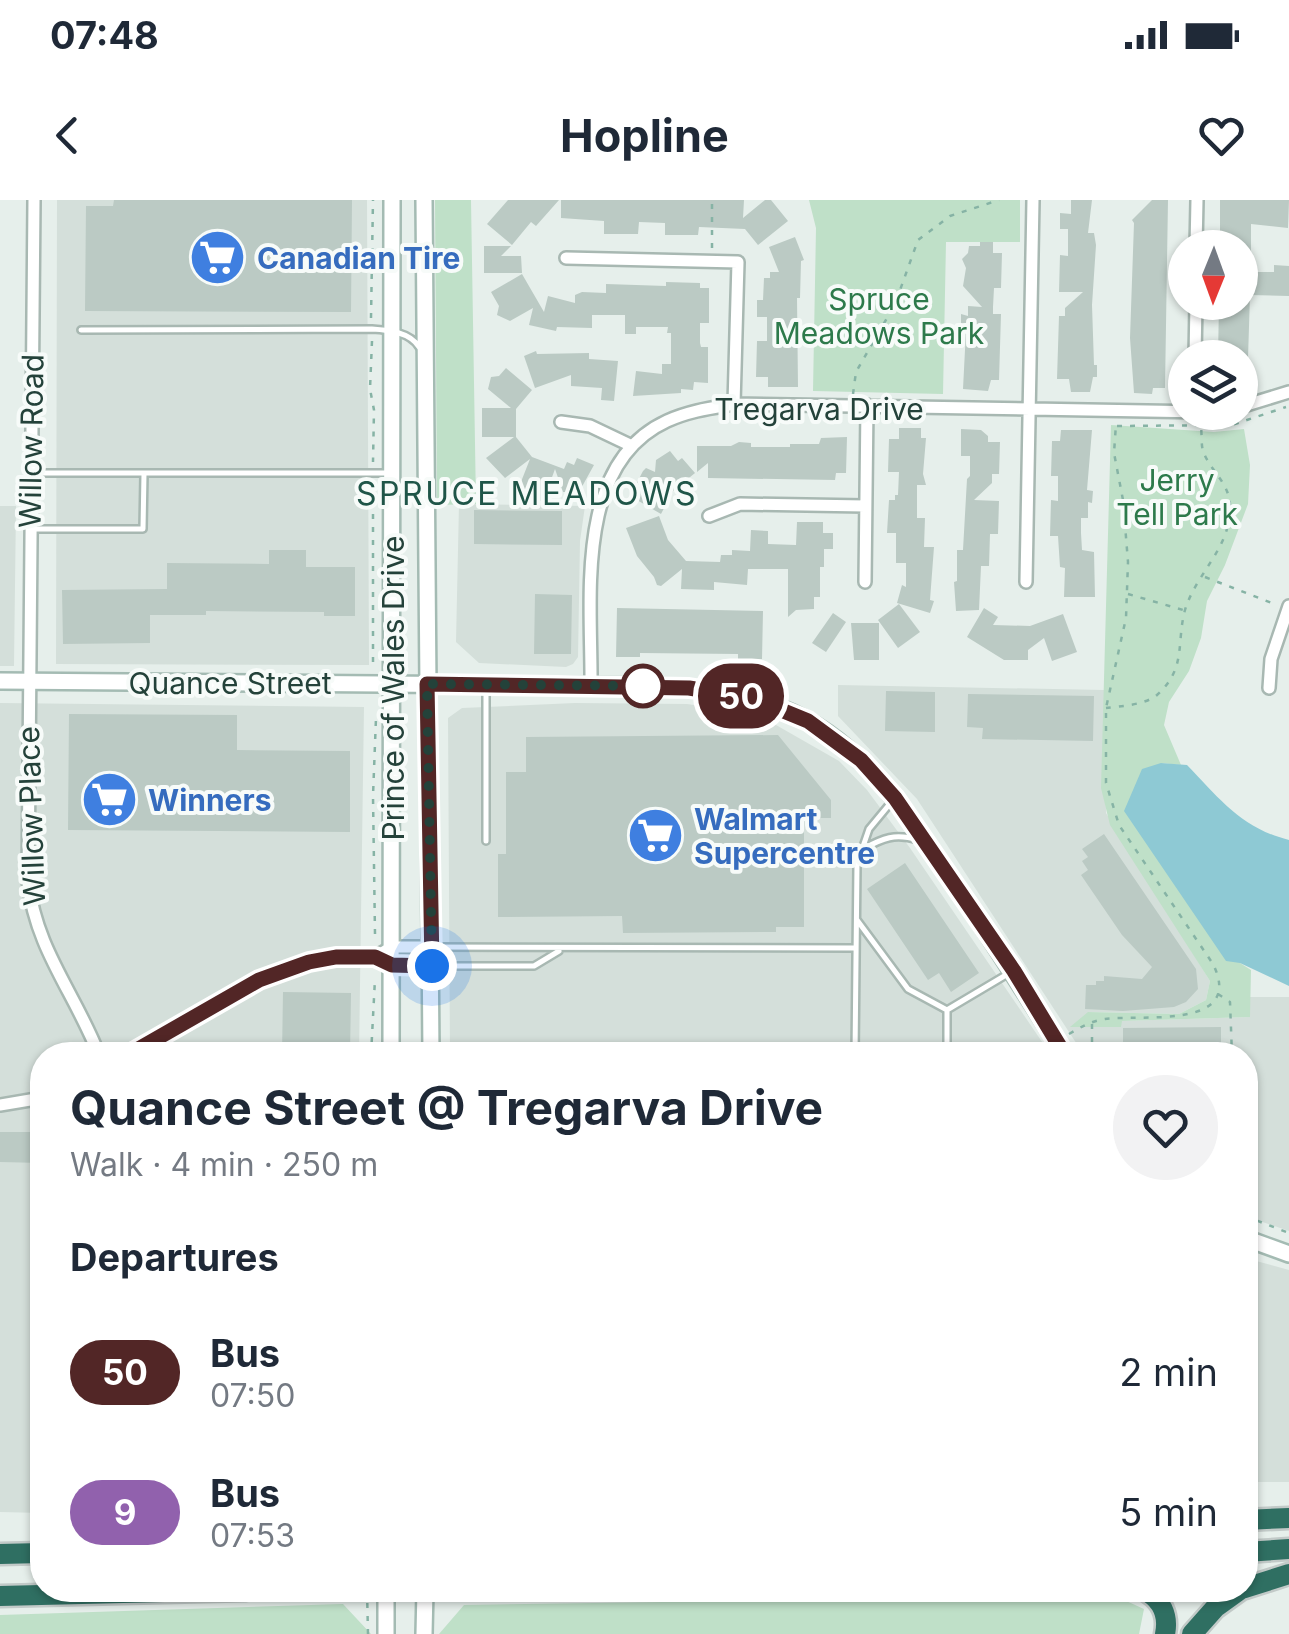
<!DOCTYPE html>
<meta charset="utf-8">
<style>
:root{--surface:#fff;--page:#f2f2f3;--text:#1f2937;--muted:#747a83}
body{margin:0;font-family:Inter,sans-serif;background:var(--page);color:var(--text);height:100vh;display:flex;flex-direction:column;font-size:38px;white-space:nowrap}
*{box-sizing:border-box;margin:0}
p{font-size:32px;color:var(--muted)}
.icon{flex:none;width:55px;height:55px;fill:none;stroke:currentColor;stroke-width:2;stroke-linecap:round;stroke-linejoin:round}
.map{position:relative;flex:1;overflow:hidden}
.sheet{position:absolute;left:30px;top:842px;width:1228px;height:560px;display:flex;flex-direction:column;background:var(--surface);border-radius:40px;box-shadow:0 2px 8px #0004}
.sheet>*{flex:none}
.badge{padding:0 20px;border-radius:32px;font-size:35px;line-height:65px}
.needle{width:65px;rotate:181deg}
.fabs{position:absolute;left:1168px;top:30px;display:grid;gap:20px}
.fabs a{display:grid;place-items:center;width:90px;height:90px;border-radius:50%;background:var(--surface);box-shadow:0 2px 8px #0004;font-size:50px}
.you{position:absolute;width:50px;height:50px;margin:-25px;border:8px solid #fff;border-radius:50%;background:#1a73e8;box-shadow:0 0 0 15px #1a73e833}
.map>.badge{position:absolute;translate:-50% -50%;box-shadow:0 0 0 5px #fff}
h2{padding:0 40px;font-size:38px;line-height:90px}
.round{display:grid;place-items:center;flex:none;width:105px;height:105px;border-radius:52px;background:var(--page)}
.head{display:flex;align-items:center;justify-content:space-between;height:170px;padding:0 40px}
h1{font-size:48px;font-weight:700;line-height:75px}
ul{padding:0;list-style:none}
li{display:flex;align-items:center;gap:30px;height:140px;padding:0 40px}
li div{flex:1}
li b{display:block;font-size:38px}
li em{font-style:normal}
li .badge{min-width:110px;font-weight:700;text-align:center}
.status{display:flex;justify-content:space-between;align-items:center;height:70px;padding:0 50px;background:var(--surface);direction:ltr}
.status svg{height:28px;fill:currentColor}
header{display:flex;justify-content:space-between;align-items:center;height:130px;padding:0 40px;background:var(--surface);font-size:45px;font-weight:700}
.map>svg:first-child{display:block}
.built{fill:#d4dfda}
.green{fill:#bfe0c8}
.water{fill:#8ec9d4}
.building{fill:#bbcac4}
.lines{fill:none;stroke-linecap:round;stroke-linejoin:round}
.lane-casing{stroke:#a8b8b2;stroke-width:10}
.street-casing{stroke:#a8b8b2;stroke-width:16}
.secondary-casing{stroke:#a4bbb3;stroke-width:20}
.highway-casing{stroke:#c2cac8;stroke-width:25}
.path{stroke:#86b3a5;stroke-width:2.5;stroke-dasharray:5 8;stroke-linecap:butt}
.lane{stroke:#fff;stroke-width:5}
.street{stroke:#fff;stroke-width:11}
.secondary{stroke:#fff;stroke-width:15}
.highway{stroke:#2f6f62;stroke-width:20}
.line-casing{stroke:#fff;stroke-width:22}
.line{stroke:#522626;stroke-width:15}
.walk{stroke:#24423a;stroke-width:10;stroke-dasharray:0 18}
.stop-dot{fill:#fff;stroke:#522626;stroke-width:5}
.labels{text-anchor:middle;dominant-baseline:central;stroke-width:8;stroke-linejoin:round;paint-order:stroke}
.shop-label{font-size:30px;font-weight:bold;fill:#366cbe;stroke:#f7fbf9;text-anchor:start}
.park-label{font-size:30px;fill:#2d7a4b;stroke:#f7fbf9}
.street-label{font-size:30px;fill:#24423a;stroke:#f7fbf9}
.neighbourhood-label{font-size:32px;letter-spacing:2.5px;fill:#1f5548;stroke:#f7fbf9}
</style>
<div class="status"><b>07:48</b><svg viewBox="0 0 49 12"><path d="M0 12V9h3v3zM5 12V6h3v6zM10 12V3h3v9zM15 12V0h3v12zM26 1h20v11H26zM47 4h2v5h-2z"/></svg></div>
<header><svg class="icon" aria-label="back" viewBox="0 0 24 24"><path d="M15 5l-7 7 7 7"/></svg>Hopline<svg class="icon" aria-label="heart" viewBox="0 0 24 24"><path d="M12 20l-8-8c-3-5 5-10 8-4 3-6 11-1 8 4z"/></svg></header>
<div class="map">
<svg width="1289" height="1434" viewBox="0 0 1289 1434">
<rect width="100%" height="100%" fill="#e6efeb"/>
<path class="built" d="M57 0H367L369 465 56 464Z
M459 304 585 306 580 341 578 457 573 464 566 467 479 463 456 442Z
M0 306H16L14 466H0Z
M838 485 1104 490 1106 613 1210 781 1206 800 1179 814 1088 812 1121 826V821L1250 817V797H1289V1031L1245 1016V855H1084L917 599 838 516Z
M0 503 364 507 359 855H42V1313L0 1312Z
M575 503 687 504 736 511 776 525 839 561 867 590 910 648 1051 855H450L448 518 462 508Z
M1245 1058 1289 1070V1282H1245Z"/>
<path class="green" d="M435 0H471L476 304 437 305Z
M809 0H1020V42H946L943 194 813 191 816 28Z
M1111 225 1214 232 1244 229 1250 265 1248 304 1225 365 1207 401 1201 438 1189 471 1169 502 1164 525 1181 565 1161 563 1240 763 1251 770 1250 817 1122 821 1121 827H1070L1088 812 1179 814 1206 800 1210 781 1110 625 1101 588Z
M1113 1395 1144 1409 1139 1434H439L464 1405Z
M343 1404 371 1434H0V1415Z"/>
<path class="water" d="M1161 563 1187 565C1220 599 1241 628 1289 640V786L1240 763 1226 761 1124 611 1142 569Z"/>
<path class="building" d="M114 0H352L351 112 85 111 86 6H113Z
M508 0H559L536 26 531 22 512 45 487 24Z
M561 0H744L743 18 765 0H771L788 21 758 45 745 29 699 27 698 35H665V23L639 22 638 34H604V21L561 18Z
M1071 0H1092L1088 33H1094L1096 45 1092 105 1094 165H1097V177H1093L1090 192H1071L1069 179H1057L1059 116H1065V108L1083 92H1059L1060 55 1068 56V29H1060V13L1071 14Z
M1152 0H1168L1165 188H1153L1152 194 1134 193 1130 138 1134 23 1132 20Z
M1220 0H1289L1288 28 1251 24V72H1274V65L1289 66V96L1250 95 1248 158H1218L1219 102H1240V48H1220Z
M795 37 804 60 801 61 800 98H797L798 187H768V177H756L757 141H767V117H757V100H763L764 78H770V72H779L769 47Z
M980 42H993V53H1002L1001 88H994L993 107V114H1001L999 180H991L988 191 963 189 966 130H961V114L968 116V106L982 107 963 86 966 68 962 59 968 53 969 46H980Z
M484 46H511L501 56H521L522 73H484Z
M522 74 544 112 548 96 575 103V95L582 92 606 93V84L666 86V82L700 83V88H709V123H700V143L701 147H708V183L694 182 693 190 681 189V193L633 196 636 171 662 174V164H671V133H667L668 127H636V134H625V115H592V128L557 127 556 131 529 125 533 108 510 121 497 115 499 106 491 92Z
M536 151 537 154 589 153V159L618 161 614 201 601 200 602 188 571 186V175L535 188 524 156Z
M506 168 532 190 516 209V237L532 257 564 269 567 262 574 265 577 258 594 265 579 292H563L555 269 543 302 517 292 530 259 505 278 486 258 514 237H482V208H511L488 189 491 177 499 176Z
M899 228H921V238H926L923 274 926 285H917V318H925L924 347H934L930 400 934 401 930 413 897 403 902 385 906 387V363H896V333H887L889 300H895V295H898L899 272H888L889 239H899Z
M961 229 981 230 988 236V242H1000L999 274H992V283L974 300 999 301 998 334H990L989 366H981L979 410 956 411 954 382 957 381V350H963L967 279 970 276V256H961Z
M1061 230H1092L1087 290 1093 291 1092 303 1088 302V318H1081V333L1082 350 1094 352 1095 397H1064L1065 368 1060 367 1058 336H1050L1051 300 1058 301V276H1051L1052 241H1060Z
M847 237 846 273H836L835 280 708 278V263L697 272V246H731L739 242 751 243V247H790V244H819L821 238Z
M670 251 678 261 682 258 695 273 673 291 661 314 630 296 643 271 646 268 655 272 656 260Z
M474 310 562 311V345L474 344Z
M659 316 668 340 686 361 720 362 721 355H732V350L750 351 751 330 768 331V344L796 345 797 322H823V333H833V349H824V367H820V397H814V409L796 410 788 417V369H748L747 385 714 382V390L681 389 682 369 661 386 657 385 654 377 637 356 626 328Z
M269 350H306V367H355V416H324V412L206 411V415H150V443L63 444 62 390 167 389V363L269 364Z
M535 394 572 395 571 454H534Z
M899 404 920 432 898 448 878 420Z
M617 408 763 411 762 459H738V454L640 453V457H616Z
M984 408 998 417 993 425 1030 426 1063 414 1077 452 1052 461 1044 438 1028 450V460H1004L967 437Z
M833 413 846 422 826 452 812 443Z
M851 423H879V460H854Z
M886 491 935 492V532L885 531Z
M968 494 1094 496 1093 541 982 539 983 528 967 527Z
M69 514 237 515V550L350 551V632L68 630Z
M778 535 831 600V618H804V727H776V732L623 733 622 716 498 717V654H506V572H526V537Z
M1104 634 1196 769 1198 789 1186 802 1174 807 1123 811 1085 809 1086 785H1096V781H1104V776L1142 779 1152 767 1122 735 1081 675 1088 670 1082 661 1088 657 1082 649Z
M905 663 979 773 951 792 939 773 928 780 867 689Z
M283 792 351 793 350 855H282Z
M1221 827V855H1123V828Z
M0 932H42V963L0 962Z"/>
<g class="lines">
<defs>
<path id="lane" d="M81 130 372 129C388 130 410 132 419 147
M33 273H387
M32 329H143L144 274
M486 641V488
M863 649C883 638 895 633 918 640
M857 720 908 789 947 810 1011 772
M434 747 855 748
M434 766H534L559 751
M947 810V855
M855 855 857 664 869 629 893 600"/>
<path id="street" d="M34 0 28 681C36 750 75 793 99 855
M1196 48 1197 0
M566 58 738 62 734 204
M1195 158 1196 102
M1240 207 1289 192
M561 222 590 226 632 246
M709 316 740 304 865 306
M865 382 867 205
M1026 382 1033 0
M591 485C592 400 573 264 667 221 689 211 711 208 734 204L1205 212
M1269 488 1271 459 1289 406
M375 757 392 747H431
M129 855 259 779 309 762 337 757H375L392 765 431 766
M0 905 42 898"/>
<path id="secondary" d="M424 0 431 855
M0 481 639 486C687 488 735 490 781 508 858 538 900 605 945 670 987 731 1025 793 1065 855
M391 855 392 0
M1245 1038 1289 1054
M386 1434V1390
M424 1434 425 1390"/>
<path id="highway" d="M1245 1320 1289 1318
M1245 1352 1289 1349
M0 1354 42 1353
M1245 1388 1289 1374
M1144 1390C1161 1399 1169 1415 1165 1434
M0 1396 246 1390
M1192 1434 1215 1408 1240 1390"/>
</defs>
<use href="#lane" class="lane-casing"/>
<use href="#street" class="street-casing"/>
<use href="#secondary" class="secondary-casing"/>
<use href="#highway" class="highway-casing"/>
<path class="path" d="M712 48V0
M371 118 373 0
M372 141 370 189 374 210 373 262
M853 194 856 172 895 104 918 40 950 16 999 0
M1117 226 1232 225 1286 207
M1205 377 1277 405
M1128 394 1183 410
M373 462V280
M1106 508C1121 506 1145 505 1157 495 1187 468 1176 443 1185 410 1196 373 1232 347 1230 305 1229 282 1210 271 1203 251 1201 244 1202 235 1201 228
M375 734 373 596 376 518
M1218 794 1230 802 1232 855
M1069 834C1081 827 1091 821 1105 819 1139 814 1246 831 1213 764L1119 625 1106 583V508L1126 418 1128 362 1123 300 1114 253 1116 224
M371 855 375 779
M1092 855V823
M1245 1016 1289 1033
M367 1390 368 1434"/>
<use href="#lane" class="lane"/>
<use href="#street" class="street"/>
<use href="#secondary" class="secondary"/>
<use href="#highway" class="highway"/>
</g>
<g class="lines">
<defs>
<path id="line" d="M128 855 259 780 309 762 336 757H375L392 765 432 766 427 484 689 488 752 498 808 521 861 560 895 598 1014 771 1065 855"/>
</defs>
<use href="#line" class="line-casing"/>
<use href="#line" class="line"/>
<path class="walk" d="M432 766 427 484 643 486"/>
</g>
<defs>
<symbol id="supermarket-disc" viewBox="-11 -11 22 22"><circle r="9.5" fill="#3f7fe0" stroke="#f7fbf9"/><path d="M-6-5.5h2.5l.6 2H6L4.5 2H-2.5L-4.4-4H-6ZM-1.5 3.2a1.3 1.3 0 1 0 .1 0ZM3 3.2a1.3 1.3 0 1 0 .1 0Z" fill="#fff"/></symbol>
</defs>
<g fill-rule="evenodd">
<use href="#supermarket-disc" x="186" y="26" width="63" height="63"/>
<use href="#supermarket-disc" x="78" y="568" width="63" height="63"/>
<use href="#supermarket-disc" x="624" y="604" width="63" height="63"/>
</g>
<circle class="stop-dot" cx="643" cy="486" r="20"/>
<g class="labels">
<g class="shop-label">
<text x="257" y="58">Canadian Tire</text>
<text x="148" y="600">Winners</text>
<text x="694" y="619">Walmart<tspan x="694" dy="34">Supercentre</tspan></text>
</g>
<g class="park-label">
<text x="879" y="99">Spruce<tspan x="879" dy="34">Meadows Park</tspan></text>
<text x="1177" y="280">Jerry<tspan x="1177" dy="34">Tell Park</tspan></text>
</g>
<g class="street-label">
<text x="819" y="209">Tregarva Drive</text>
<text transform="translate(31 241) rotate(-89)">Willow Road</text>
<text x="230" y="483">Quance Street</text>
<text transform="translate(393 488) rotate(-90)">Prince of Wales Drive</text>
<text transform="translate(31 616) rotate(-92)">Willow Place</text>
</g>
<g class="neighbourhood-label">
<text x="527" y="293">SPRUCE MEADOWS</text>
</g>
</g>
</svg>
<div class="fabs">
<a><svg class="needle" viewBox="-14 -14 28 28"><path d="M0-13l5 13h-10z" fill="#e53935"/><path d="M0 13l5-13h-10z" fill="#747a83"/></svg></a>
<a><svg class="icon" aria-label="layers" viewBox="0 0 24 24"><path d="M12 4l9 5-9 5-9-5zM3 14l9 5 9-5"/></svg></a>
</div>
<div class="you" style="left:432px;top:766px"></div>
<b class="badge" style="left:741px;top:496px;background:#522626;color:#fff">50</b>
<section class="sheet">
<div class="head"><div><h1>Quance Street @ Tregarva Drive</h1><p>Walk · 4 min · 250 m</p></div><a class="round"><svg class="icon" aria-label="heart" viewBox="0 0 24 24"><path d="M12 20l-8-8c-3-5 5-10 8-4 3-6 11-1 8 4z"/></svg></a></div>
<h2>Departures</h2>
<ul>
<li><span class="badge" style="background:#522626;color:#fff">50</span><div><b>Bus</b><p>07:50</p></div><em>2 min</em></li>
<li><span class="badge" style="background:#9161ad;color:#fff">9</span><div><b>Bus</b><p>07:53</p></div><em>5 min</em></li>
</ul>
</section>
</div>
